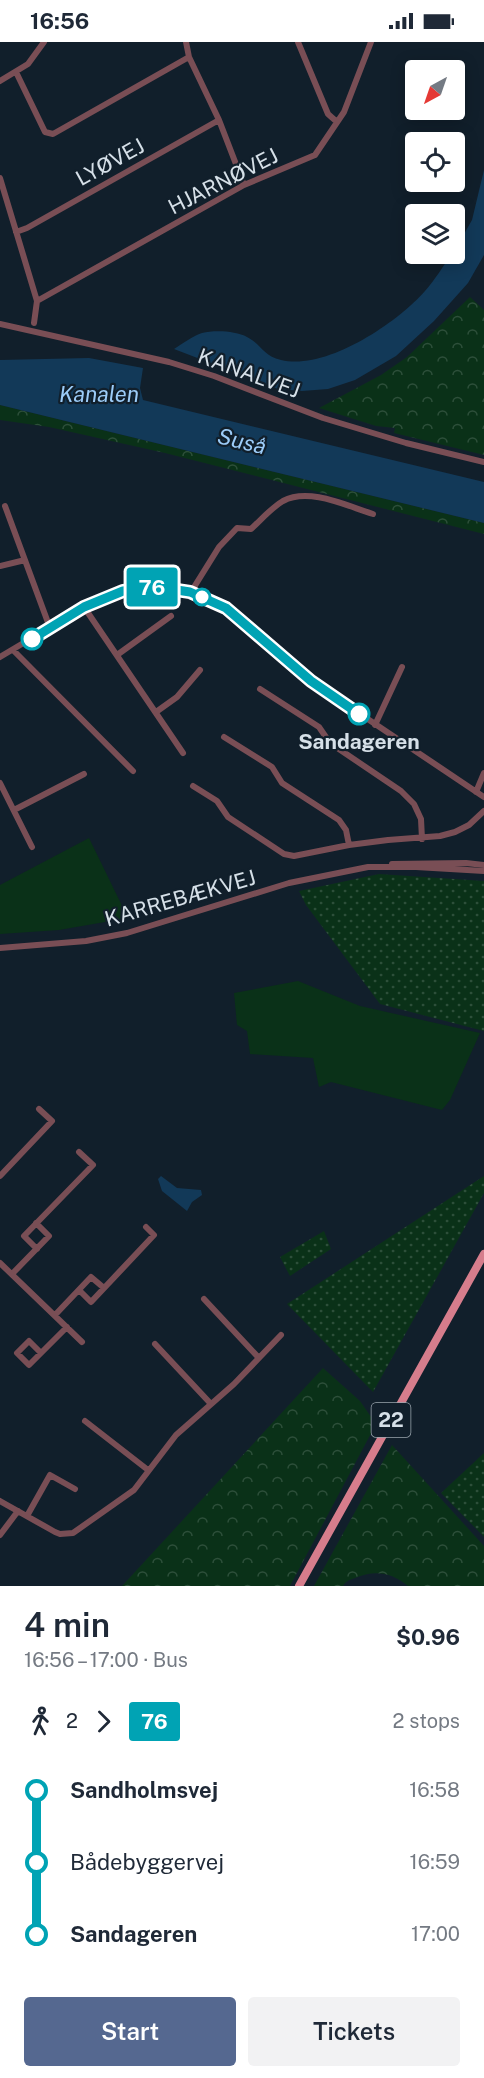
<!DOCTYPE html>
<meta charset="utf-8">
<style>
:root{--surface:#fff;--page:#f2f2f3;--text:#1f2937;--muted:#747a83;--accent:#556890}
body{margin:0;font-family:"Public Sans",sans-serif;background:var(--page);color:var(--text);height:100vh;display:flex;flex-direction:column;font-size:22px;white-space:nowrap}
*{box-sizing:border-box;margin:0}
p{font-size:20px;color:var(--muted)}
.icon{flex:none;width:33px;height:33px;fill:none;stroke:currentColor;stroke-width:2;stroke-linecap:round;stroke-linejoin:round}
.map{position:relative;height:1544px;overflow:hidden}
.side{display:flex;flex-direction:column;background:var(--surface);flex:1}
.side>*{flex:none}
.badge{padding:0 12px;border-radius:4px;font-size:21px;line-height:39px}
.needle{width:39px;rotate:220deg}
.fabs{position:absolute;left:405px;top:18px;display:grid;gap:12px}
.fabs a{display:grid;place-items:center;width:60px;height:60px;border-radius:6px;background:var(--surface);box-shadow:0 3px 15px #0003;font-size:30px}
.map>.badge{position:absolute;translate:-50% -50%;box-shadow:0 0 0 3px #fff}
.legs{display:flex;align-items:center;gap:9px;height:66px;padding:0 24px;font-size:20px}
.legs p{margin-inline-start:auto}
.summary{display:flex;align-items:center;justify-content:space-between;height:102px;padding:0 24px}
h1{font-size:33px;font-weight:600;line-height:45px}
.cta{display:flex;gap:12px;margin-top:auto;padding:12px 24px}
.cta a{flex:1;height:69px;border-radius:6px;background:var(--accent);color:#fff;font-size:24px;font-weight:600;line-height:69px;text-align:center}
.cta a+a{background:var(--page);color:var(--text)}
ul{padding:0 24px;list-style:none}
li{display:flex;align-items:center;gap:21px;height:72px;font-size:22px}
li i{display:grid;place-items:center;width:9px;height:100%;margin:0 8px;background:currentColor}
li i::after{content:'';width:15px;height:15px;margin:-8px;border:4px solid;border-radius:50%;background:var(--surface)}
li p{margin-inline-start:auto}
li:first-child i{background:linear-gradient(#0000 50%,currentColor 0)}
li:last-child i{background:linear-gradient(currentColor 50%,#0000 0)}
.status{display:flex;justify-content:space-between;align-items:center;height:42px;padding:0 30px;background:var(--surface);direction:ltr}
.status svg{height:16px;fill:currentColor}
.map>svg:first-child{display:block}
.grass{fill:url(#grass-dots)}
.forest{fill:url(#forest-crowns)}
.garden{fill:#0a3118}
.water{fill:#123958}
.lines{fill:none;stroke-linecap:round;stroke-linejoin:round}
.minor{stroke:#794e55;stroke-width:6}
.major{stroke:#d67d8c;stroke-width:8}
.line-1-casing{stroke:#fff;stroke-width:14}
.line-1{stroke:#00a3b4;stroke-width:9}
.stop-1-dot{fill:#fff;stroke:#00a3b4;stroke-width:3}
.labels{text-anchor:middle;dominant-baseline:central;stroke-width:4.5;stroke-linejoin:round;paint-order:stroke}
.shield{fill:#111f2b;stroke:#9ba6af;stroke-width:1.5}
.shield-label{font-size:20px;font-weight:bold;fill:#d6e0e8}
.street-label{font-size:21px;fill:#d6e0e8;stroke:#111f2b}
.stop-label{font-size:21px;font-weight:bold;fill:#d6e0e8;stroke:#111f2b}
.water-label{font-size:22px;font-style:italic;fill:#9cccf8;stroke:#111f2b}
</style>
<div class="status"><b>16:56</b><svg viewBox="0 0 49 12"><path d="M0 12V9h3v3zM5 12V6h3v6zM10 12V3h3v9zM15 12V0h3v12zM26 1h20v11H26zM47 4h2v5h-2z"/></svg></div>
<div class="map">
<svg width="484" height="1544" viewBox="0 0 484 1544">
<defs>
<pattern id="grass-dots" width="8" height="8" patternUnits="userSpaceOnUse" patternTransform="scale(1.5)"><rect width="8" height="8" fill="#0a3118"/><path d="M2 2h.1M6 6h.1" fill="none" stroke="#2d4f3a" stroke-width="1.8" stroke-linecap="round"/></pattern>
<pattern id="forest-crowns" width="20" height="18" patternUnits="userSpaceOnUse" patternTransform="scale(1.5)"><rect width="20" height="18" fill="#0a3118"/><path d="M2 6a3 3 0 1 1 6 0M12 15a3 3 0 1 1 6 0" fill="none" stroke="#2d4f3a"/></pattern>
</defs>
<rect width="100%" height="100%" fill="#111f2b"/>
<path class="grass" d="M379 832 484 839V989L380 962 306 863 299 849Z
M484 1134V1151L373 1350 287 1262Z
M324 1189 331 1207 290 1234 280 1215Z
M484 1411V1495L441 1451Z"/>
<path class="forest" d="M470 255 484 268V413L394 391 395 386 376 384 319 366 381 333 407 315Z
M0 363 484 481V492L165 411 49 385 0 378Z
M323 1326 360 1359 376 1382 290 1544H122Z
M392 1403 484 1504V1544H408C391 1530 374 1528 355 1536 349 1538 346 1539 343 1544H314Z"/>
<path class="garden" d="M89 796 128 876 59 888 0 892V843Z
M298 939 360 964 480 991 450 1058 442 1068 331 1040 319 1045 313 1016 250 1012 247 989 237 983 234 951Z"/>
<path class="water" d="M484 128V213L468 241 434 279 396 314 355 338 328 347 302 349 278 347 174 307C182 302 193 294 202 291 215 288 236 289 247 295 261 302 263 314 281 318 326 329 397 281 425 249 435 238 443 224 452 212H454L455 208 472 178Z
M89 316 143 326 140 346 143 358 484 440V481L0 363V318Z
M161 1134 177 1146 201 1148 202 1153 192 1160 187 1169 162 1149 158 1137Z"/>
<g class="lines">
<path class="minor" d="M186 0 189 15 219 78 244 143
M298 0 328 72 337 80
M16 30 45 90 53 92 189 15
M0 39 28 22 44 0
M0 136 37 259 34 281
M16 190 27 186 219 78
M37 259 244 143 315 113 344 70 371 0
M0 282 169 320 214 334 323 376 406 401 484 420
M5 464 50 586
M0 524 25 518
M191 550 219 505 237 486 251 487C261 478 271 466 283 459 309 445 347 464 373 472
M84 565 183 711
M13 608 133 729
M117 613 171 574
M0 615 84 565 123 549 157 545 191 550 226 566 311 639 484 755
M260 647 319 685 330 701 401 749 414 762 421 777 422 797
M156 670 177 655 200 628
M375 683 402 625
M224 695 272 725 282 741 339 778 346 788 349 803
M0 741 32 805
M193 744 217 759 228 775 284 812 294 814 349 803 388 798 440 794 455 790 469 783 484 769
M476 750 484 731
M14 768 84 732
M392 822 466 821 484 823
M0 906 86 899 127 891 289 841 368 825H416L484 829
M0 1134 52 1079 39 1067
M37 1207 24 1194 93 1123 79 1110
M0 1221 82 1300
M12 1232 49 1194 36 1181
M79 1248 91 1260 154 1193 146 1185
M204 1257 259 1316
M55 1273 91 1235 104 1246
M155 1302 211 1362
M41 1311 29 1299 17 1311 29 1323 67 1285
M85 1379 148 1428
M0 1459 55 1490 60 1492 73 1491 134 1448 176 1393 234 1342 281 1293
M27 1474 50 1433 75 1447
M0 1493 18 1469"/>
<path class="major" d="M299 1544 484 1212"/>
</g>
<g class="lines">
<defs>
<path id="line-1" d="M32 597 84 565 123 549 157 545 190 550 226 566 311 639 359 672"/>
</defs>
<use href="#line-1" class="line-1-casing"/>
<use href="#line-1" class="line-1"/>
</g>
<g class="stop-1-dot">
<circle cx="202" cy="555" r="8"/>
<circle cx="32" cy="597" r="10"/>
<circle cx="359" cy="672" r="10"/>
</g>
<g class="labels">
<rect class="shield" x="371.5" y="1361" width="39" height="34" rx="4.5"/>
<g class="shield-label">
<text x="391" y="1378">22</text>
</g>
<g class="street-label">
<text transform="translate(110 120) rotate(-29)">LYØVEJ</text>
<text transform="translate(223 139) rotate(-27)">HJARNØVEJ</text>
<text transform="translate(249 331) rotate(20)">KANALVEJ</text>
<text transform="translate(180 856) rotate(-16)">KARREBÆKVEJ</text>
</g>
<g class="stop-label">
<text x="359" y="699">Sandageren</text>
</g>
<g class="water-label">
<text x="99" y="352">Kanalen</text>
<text transform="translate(242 399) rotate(14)">Suså</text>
</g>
</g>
</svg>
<div class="fabs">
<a><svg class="needle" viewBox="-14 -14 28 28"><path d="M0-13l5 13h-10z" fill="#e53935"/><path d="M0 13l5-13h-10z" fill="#747a83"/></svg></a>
<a><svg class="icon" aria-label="locate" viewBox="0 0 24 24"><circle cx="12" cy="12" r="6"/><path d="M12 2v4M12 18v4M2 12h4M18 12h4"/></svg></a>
<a><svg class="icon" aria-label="layers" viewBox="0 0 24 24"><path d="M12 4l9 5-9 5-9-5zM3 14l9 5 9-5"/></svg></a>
</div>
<b class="badge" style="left:152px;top:545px;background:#00a3b4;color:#fff">76</b>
</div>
<section class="side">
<div class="summary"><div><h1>4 min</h1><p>16:56 – 17:00 · Bus</p></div><b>$0.96</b></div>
<div class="legs"><svg class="icon" aria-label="walk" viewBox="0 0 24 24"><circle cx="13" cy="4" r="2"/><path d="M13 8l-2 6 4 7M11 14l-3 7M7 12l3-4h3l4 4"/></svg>2<svg class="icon" aria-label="forward" viewBox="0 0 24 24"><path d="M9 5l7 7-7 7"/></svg><b class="badge" style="background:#00a3b4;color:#fff">76</b><p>2 stops</p></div>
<ul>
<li><i style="color:#00a3b4"></i><b>Sandholmsvej</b><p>16:58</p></li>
<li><i style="color:#00a3b4"></i><span>Bådebyggervej</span><p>16:59</p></li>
<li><i style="color:#00a3b4"></i><b>Sandageren</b><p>17:00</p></li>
</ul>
<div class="cta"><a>Start</a><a>Tickets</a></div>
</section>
